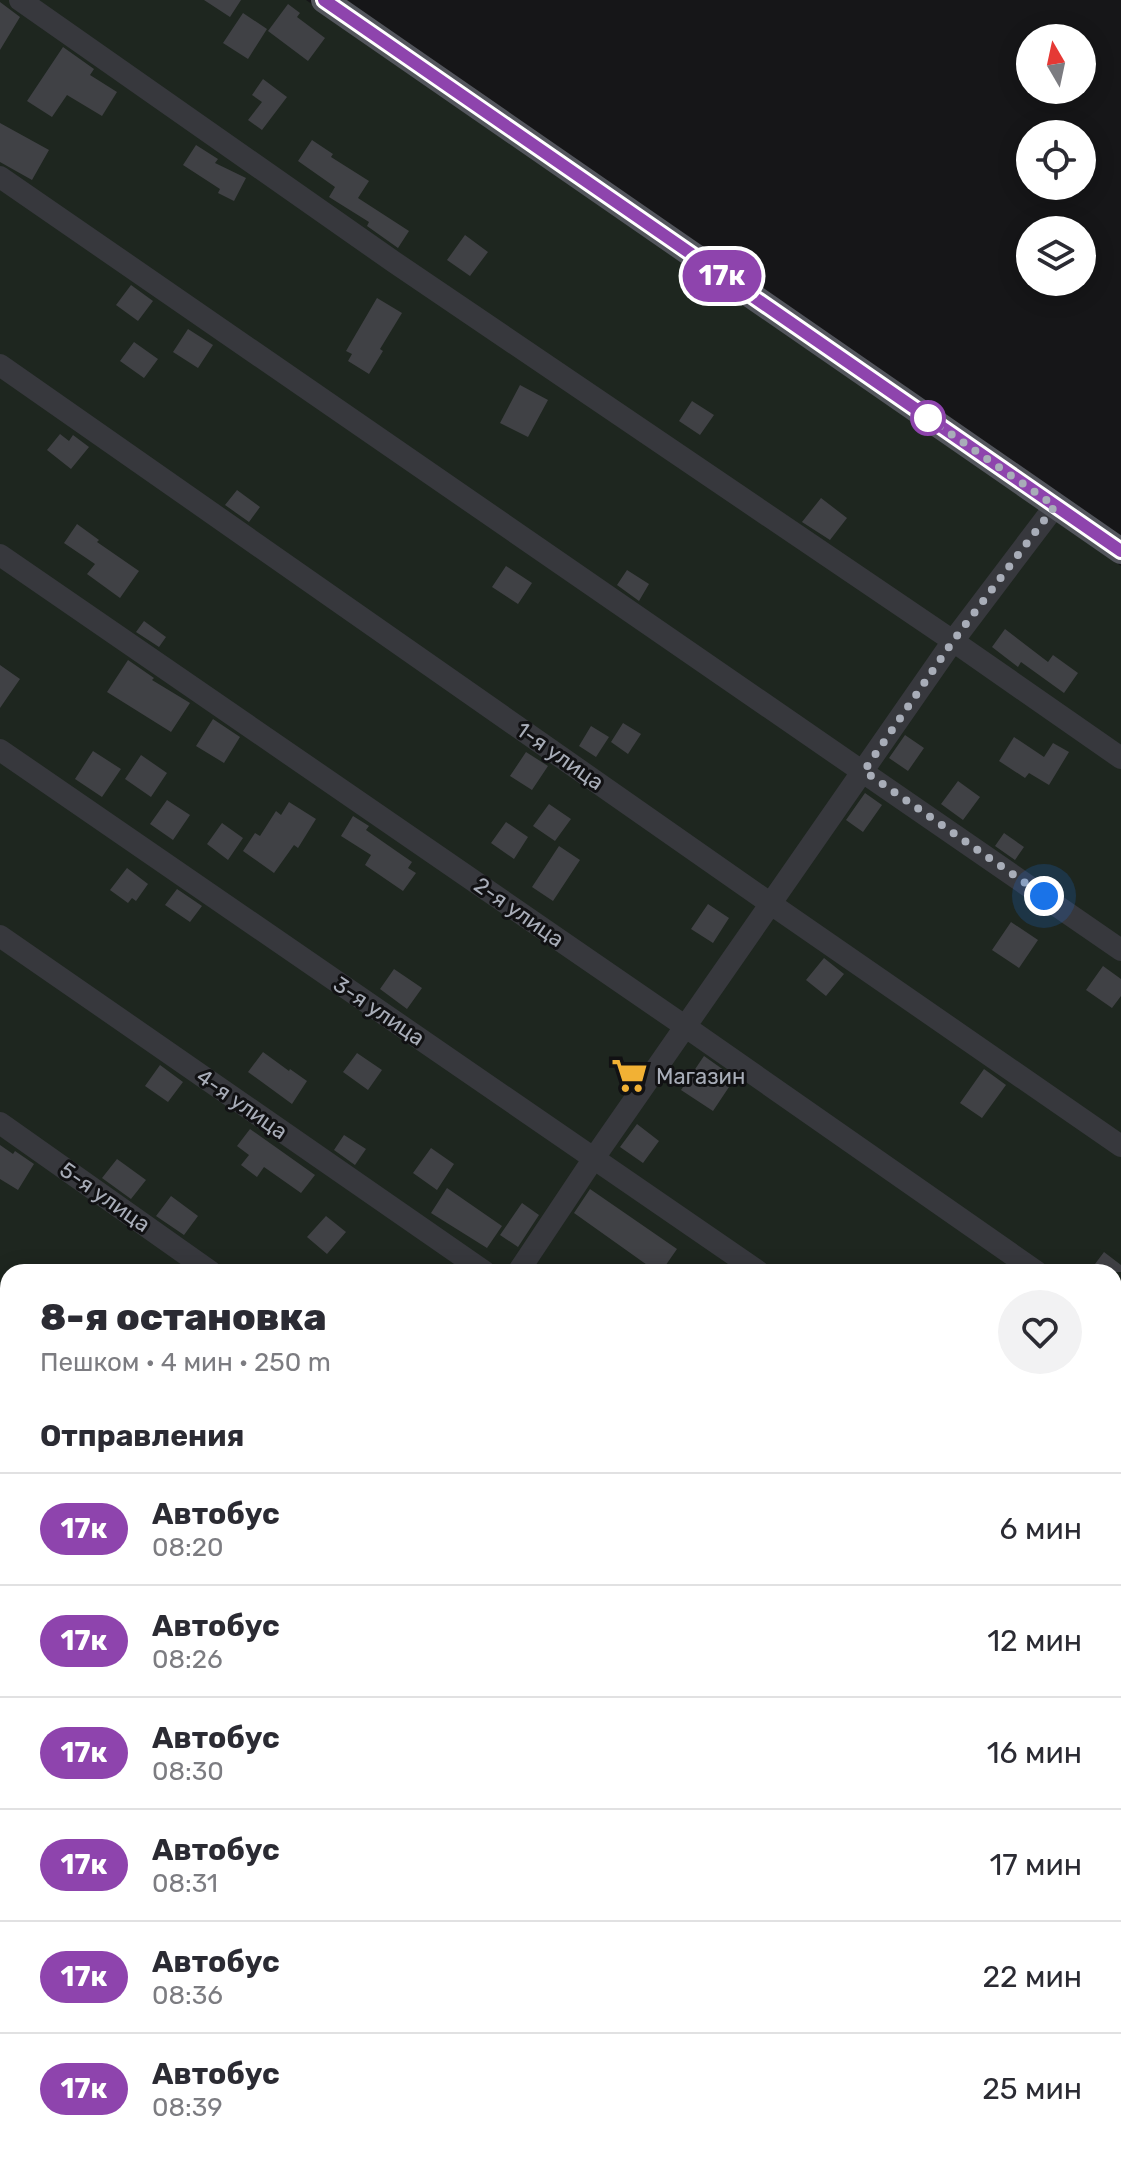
<!DOCTYPE html>
<html lang="ru">
<meta charset="utf-8">
<style>
:root{--surface:#fff;--page:#f2f2f3;--text:#2b2b33;--muted:#7c7c81;--line:#e1e1e2}
body{margin:0;font-family:Rubik,sans-serif;background:var(--page);color:var(--text);height:100vh;display:flex;flex-direction:column;font-size:30px;white-space:nowrap}
*{box-sizing:border-box;margin:0}
p{font-size:26px;color:var(--muted)}
.icon{flex:none;width:44px;height:44px;fill:none;stroke:currentColor;stroke-width:2;stroke-linecap:round;stroke-linejoin:round}
.map{position:relative;flex:1;overflow:hidden}
.side{position:absolute;left:0px;top:1264px;width:1122px;height:898px;display:flex;flex-direction:column;background:var(--surface);border-radius:24px 24px 0 0;box-shadow:0 4px 20px #0003}
.side>*{flex:none}
.badge{padding:0 16px;border-radius:26px;font-size:28px;line-height:52px}
.needle{width:52px;rotate:351deg}
.tools{position:absolute;left:1016px;top:24px;display:grid;gap:16px}
.tools a{display:grid;place-items:center;width:80px;height:80px;border-radius:50%;background:var(--surface);box-shadow:0 4px 20px #0003;font-size:40px}
.you{position:absolute;width:40px;height:40px;margin:-20px;border:6px solid #fff;border-radius:50%;background:#1a73e8;box-shadow:0 0 0 12px #1a73e833}
.map>.badge{position:absolute;translate:-50% -50%;box-shadow:0 0 0 4px #fff}
h2{padding:0 40px;font-size:30px;line-height:72px}
.round{display:grid;place-items:center;flex:none;width:84px;height:84px;border-radius:42px;background:var(--page)}
.overview{display:flex;align-items:center;justify-content:space-between;height:136px;padding:0 40px}
h1{font-size:38px;font-weight:800;line-height:60px}
ul{padding:0;list-style:none}
li{display:flex;align-items:center;gap:24px;height:112px;padding:0 40px;border-top:2px solid var(--line)}
li div{flex:1}
li b{display:block;font-size:30px}
li em{font-style:normal}
li .badge{min-width:88px;font-weight:700;text-align:center}
.map>svg:first-child{display:block}
.green{fill:#1e261f}
.building{fill:#404145}
.lines{fill:none;stroke-linecap:round;stroke-linejoin:round}
.minor{stroke:#37383d;stroke-width:22}
.major{stroke:#53555c;stroke-width:26}
.line-casing{stroke:#fff;stroke-width:18}
.line{stroke:#8e44ad;stroke-width:12}
.walk{stroke:#a8adb8;stroke-width:8;stroke-dasharray:0 14.4}
.stop-dot{fill:#fff;stroke:#8e44ad;stroke-width:4}
.labels{text-anchor:middle;dominant-baseline:central;stroke-width:6;stroke-linejoin:round;paint-order:stroke}
.street-label{font-size:22px;fill:#a8adb8;stroke:#111113}
.poi-label{font-size:22px;fill:#a8adb8;stroke:#111113;text-anchor:start}
</style>
<div class="map">
<svg width="1121" height="2161" viewBox="0 0 1121 2161">
<rect width="100%" height="100%" fill="#161618"/>
<path class="green" d="M0 0H306L1121 566V2016L1114 2018V1272H8V2008L0 1998Z
M8 2020V2154H882L871 2161H0V2030Z
M1121 2080V2161H973L984 2154H1114V2084Z"/>
<path class="building" d="M204 0H241L230 17Z
M0 2 20 17 0 50Z
M288 4 300 13 297 17 325 38 308 61 268 31Z
M243 13 267 29 248 59 223 43Z
M63 47 94 69 90 75 117 92 102 116 67 95 52 117 27 101Z
M263 79 287 97 262 130 248 120 262 102 252 95Z
M0 123 49 150 32 180 0 162Z
M312 140 333 154 331 157 369 181 358 198 409 231 398 248 367 226 369 222 329 197 335 187 298 161Z
M196 145 218 159 215 163 246 178 234 201 218 193 220 189 183 165Z
M465 235 488 252 470 276 447 260Z
M131 285 153 301 138 321 116 305Z
M377 298 402 313 380 349 383 351 369 374 348 361 352 354 346 351Z
M188 329 213 345 198 368 173 352Z
M134 342 158 359 144 378 120 361Z
M520 385 548 400 528 437 500 423Z
M692 401 714 415 700 435 679 421Z
M60 434 69 441 73 435 89 447 71 469 47 450Z
M237 490 260 507 249 522 225 505Z
M821 498 847 518 830 540 802 522Z
M77 524 99 540 97 542 139 571 120 598 87 574 95 564 64 543Z
M506 566 532 583 518 604 492 587Z
M627 570 649 584 639 601 617 585Z
M144 621 166 637 159 647 136 632Z
M1005 629 1048 662 1053 655 1078 673 1064 693 1021 662 1018 667 992 647Z
M128 660 154 678 152 680 190 703 171 732 107 692Z
M0 665 20 679 0 708Z
M213 719 240 737 224 763 196 746Z
M623 723 641 734 628 754 611 742Z
M591 726 609 737 596 757 579 746Z
M905 735 924 748 908 771 889 758Z
M1014 737 1044 757 1053 743 1069 752 1049 785 1029 773 1025 778 999 761Z
M93 751 121 769 102 797 75 779Z
M526 752 548 766 532 790 510 776Z
M141 755 167 773 151 797 125 779Z
M958 781 980 797 963 820 941 804Z
M865 793 882 805 863 832 846 820Z
M167 800 190 815 173 840 150 824Z
M289 802 316 819 298 848 294 845 274 873 243 851 255 833 260 836 276 811 281 815Z
M549 804 571 819 555 841 533 826Z
M353 816 369 826 366 830 412 862 408 868 416 873 403 891 365 865 371 855 341 836Z
M506 822 528 837 514 859 491 843Z
M222 823 243 838 228 860 207 844Z
M1004 833 1024 847 1015 860 995 846Z
M559 846 580 860 553 901 532 887Z
M127 868 148 884 136 901 132 898 128 903 110 890Z
M177 889 202 906 190 922 165 905Z
M708 904 729 918 713 943 691 929Z
M1011 922 1038 940 1019 968 992 950Z
M824 958 844 974 826 996 806 980Z
M1103 966 1121 979V996L1112 1008 1086 990Z
M394 969 422 988 407 1009 380 989Z
M263 1052 289 1071 290 1069 307 1081 292 1104 248 1072Z
M357 1053 382 1070 368 1090 343 1072Z
M704 1056 735 1078 713 1111 681 1090Z
M160 1065 183 1082 168 1102 145 1086Z
M984 1069 1006 1085 982 1118 960 1103Z
M637 1124 659 1141 643 1163 620 1147Z
M250 1129 315 1175 301 1193 264 1167 257 1177 241 1165 249 1155 237 1146Z
M344 1135 366 1149 355 1165 334 1150Z
M0 1145 13 1154 15 1151 34 1164 18 1190 0 1179Z
M431 1148 454 1164 437 1190 413 1173Z
M117 1159 146 1180 131 1199 102 1178Z
M447 1188 502 1226 487 1248 431 1213Z
M590 1189 677 1249 661 1272H657L574 1213Z
M171 1196 198 1216 184 1235 156 1216Z
M522 1203 539 1215 518 1247 500 1235Z
M326 1216 346 1232 327 1254 307 1237Z
M1104 1252 1121 1265V1272H1089Z"/>
<g class="lines">
<path class="minor" d="M20 0 394 262 953 641 1121 758
M0 177 1121 950
M0 365 771 904 1121 1146
M0 555 686 1027 1037 1272
M0 750 759 1272
M0 936 485 1272
M0 1123 211 1272
M518 1272 594 1158 953 641 1055 506
M0 1309 8 1315
M1114 1326 1121 1331
M0 1493 8 1499
M1114 1517 1121 1522
M0 1690 8 1695
M1114 1710 1121 1715
M1114 1899 1121 1904
M0 2012 8 2001
M1114 2038 1121 2035
M0 2061 8 2067
M1114 2100 1121 2126
M131 2154 141 2161
M393 2154 403 2161
M660 2154 670 2161
M959 2154 961 2161
M920 2161 931 2154"/>
<path class="major" d="M324 0 1121 551"/>
</g>
<g class="lines">
<defs>
<path id="line" d="M324 0 1121 551"/>
</defs>
<use href="#line" class="line-casing"/>
<use href="#line" class="line"/>
<path class="walk" d="M928 418 1055 506 953 641 864 771 1044 896"/>
</g>
<defs>
<symbol id="supermarket-bare" viewBox="-9 -9 18 18"><path d="M-6-5.5h2.5l.6 2H6L4.5 2H-2.5L-4.4-4H-6ZM-1.5 3.2a1.3 1.3 0 1 0 .1 0ZM3 3.2a1.3 1.3 0 1 0 .1 0Z" fill="#f2b134" stroke="#111113" stroke-width="2.5" paint-order="stroke"/></symbol>
</defs>
<g fill-rule="evenodd">
<use href="#supermarket-bare" x="604" y="1050" width="51" height="51"/>
</g>
<circle class="stop-dot" cx="928" cy="418" r="16"/>
<g class="labels">
<g class="street-label">
<text transform="translate(560 756) rotate(35)">1-я улица</text>
<text transform="translate(519 912) rotate(35)">2-я улица</text>
<text transform="translate(379 1011) rotate(34)">3-я улица</text>
<text transform="translate(242 1104) rotate(35)">4-я улица</text>
<text transform="translate(105 1197) rotate(35)">5-я улица</text>
</g>
<g class="poi-label">
<text x="656" y="1076">Магазин</text>
</g>
</g>
</svg>
<div class="tools">
<a><svg class="needle" viewBox="-14 -14 28 28"><path d="M0-13l5 13h-10z" fill="#e53935"/><path d="M0 13l5-13h-10z" fill="#7c7c81"/></svg></a>
<a><svg class="icon" aria-label="locate" viewBox="0 0 24 24"><circle cx="12" cy="12" r="6"/><path d="M12 2v4M12 18v4M2 12h4M18 12h4"/></svg></a>
<a><svg class="icon" aria-label="layers" viewBox="0 0 24 24"><path d="M12 4l9 5-9 5-9-5zM3 14l9 5 9-5"/></svg></a>
</div>
<div class="you" style="left:1044px;top:896px"></div>
<b class="badge" style="left:722px;top:276px;background:#8e44ad;color:#fff">17к</b>
<section class="side">
<div class="overview"><div><h1>8-я остановка</h1><p>Пешком · 4 мин · 250 m</p></div><a class="round"><svg class="icon" aria-label="heart" viewBox="0 0 24 24"><path d="M12 20l-8-8c-3-5 5-10 8-4 3-6 11-1 8 4z"/></svg></a></div>
<h2>Отправления</h2>
<ul>
<li><span class="badge" style="background:#8e44ad;color:#fff">17к</span><div><b>Автобус</b><p>08:20</p></div><em>6 мин</em></li>
<li><span class="badge" style="background:#8e44ad;color:#fff">17к</span><div><b>Автобус</b><p>08:26</p></div><em>12 мин</em></li>
<li><span class="badge" style="background:#8e44ad;color:#fff">17к</span><div><b>Автобус</b><p>08:30</p></div><em>16 мин</em></li>
<li><span class="badge" style="background:#8e44ad;color:#fff">17к</span><div><b>Автобус</b><p>08:31</p></div><em>17 мин</em></li>
<li><span class="badge" style="background:#8e44ad;color:#fff">17к</span><div><b>Автобус</b><p>08:36</p></div><em>22 мин</em></li>
<li><span class="badge" style="background:#8e44ad;color:#fff">17к</span><div><b>Автобус</b><p>08:39</p></div><em>25 мин</em></li>
</ul>
</section>
</div>
